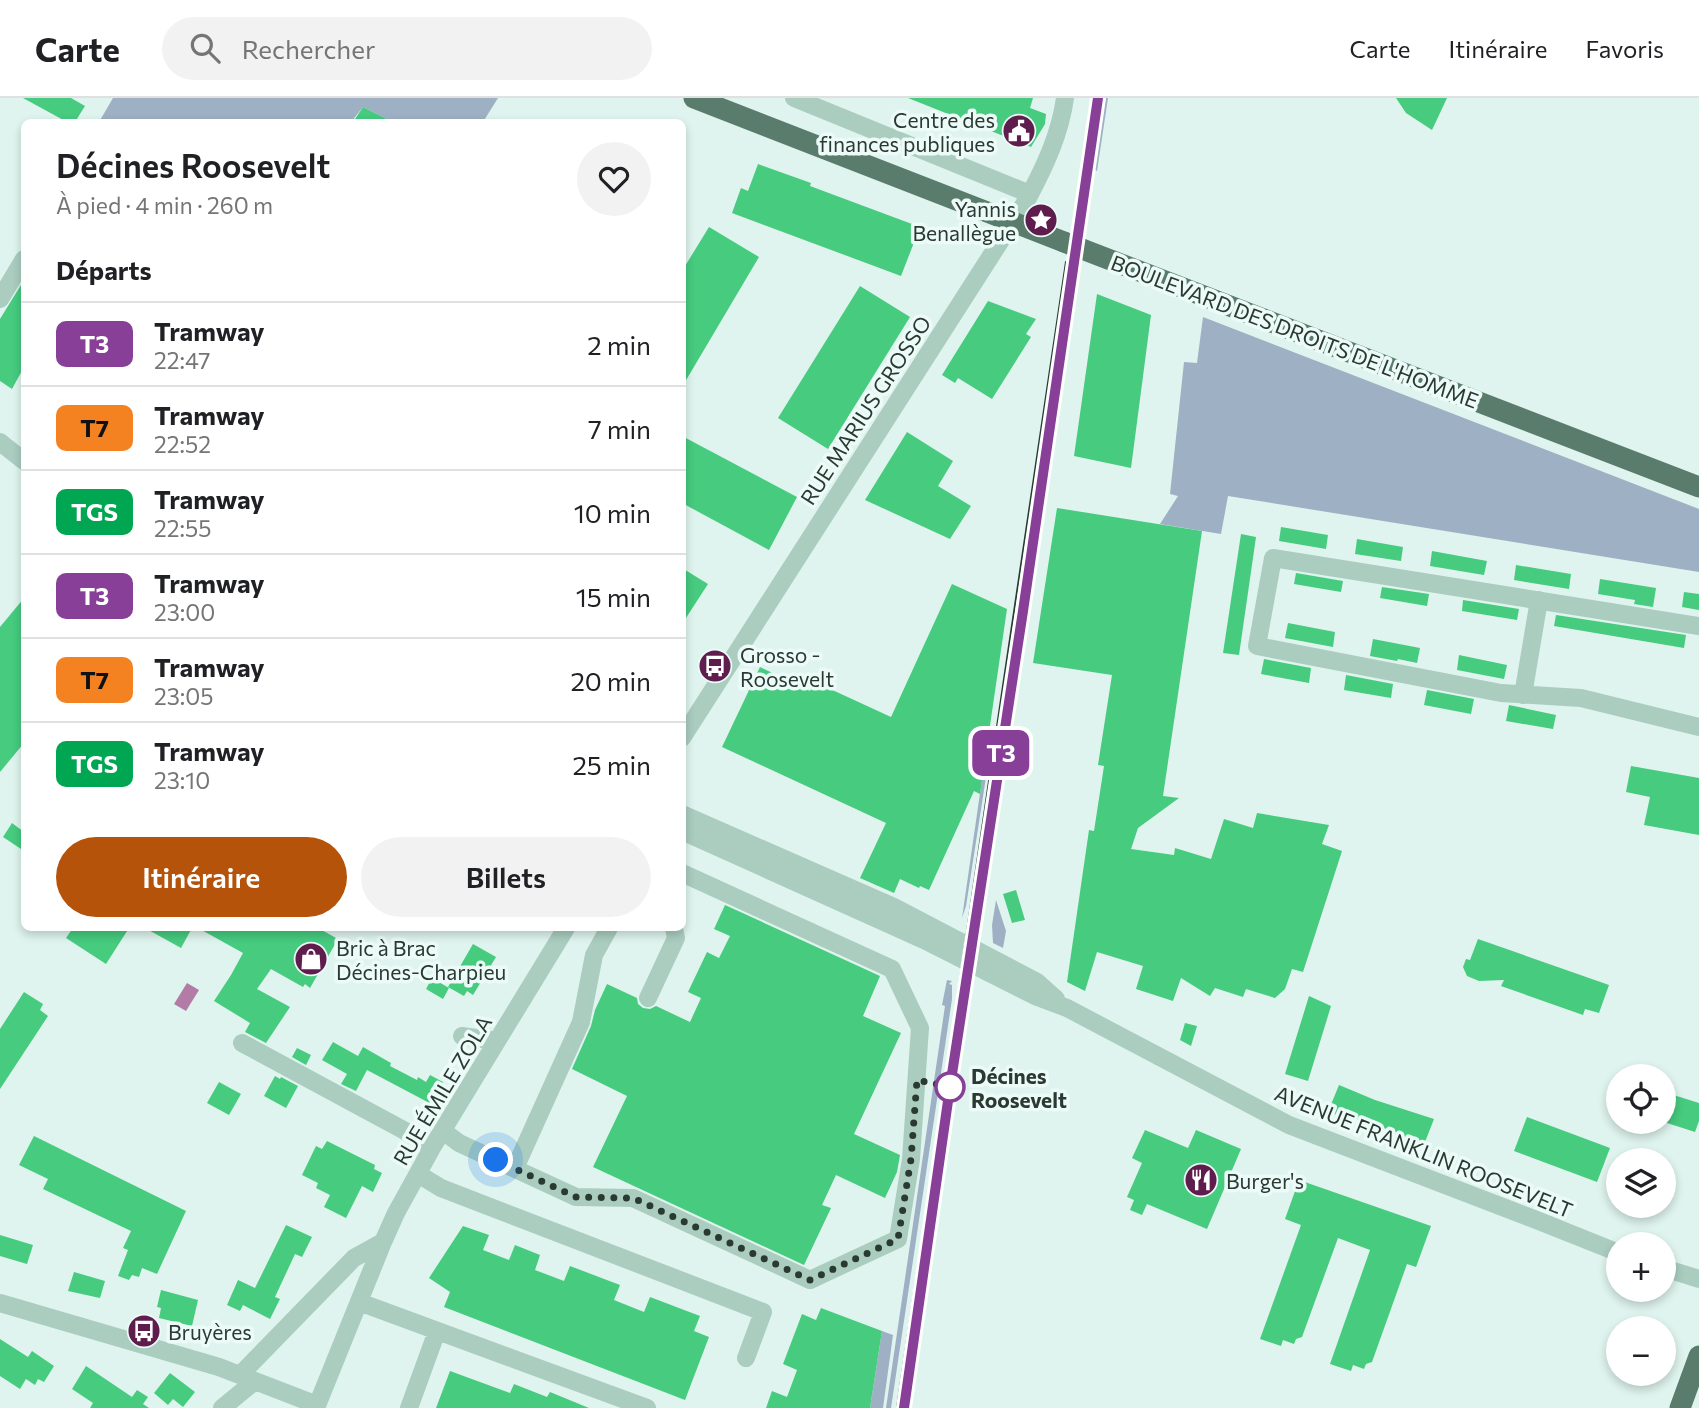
<!DOCTYPE html>
<html lang="fr">
<meta charset="utf-8">
<style>
:root{--surface:#fff;--page:#f2f2f2;--text:#202124;--muted:#757577;--line:#e0e0e0;--accent:#b45309}
body{margin:0;font-family:Commissioner,sans-serif;background:var(--page);color:var(--text);height:100vh;display:flex;flex-direction:column;font-size:26px;white-space:nowrap}
*{box-sizing:border-box;margin:0}
p{font-size:23px;color:var(--muted)}
.icon{flex:none;width:38px;height:38px;fill:none;stroke:currentColor;stroke-width:2;stroke-linecap:round;stroke-linejoin:round}
.map{position:relative;flex:1;overflow:hidden}
.drawer{position:absolute;left:21px;top:21px;width:665px;height:812px;display:flex;flex-direction:column;background:var(--surface);border-radius:10px;box-shadow:0 4px 10px #0003}
.drawer>*{flex:none}
.badge{padding:0 14px;border-radius:10px;font-size:24px;line-height:46px}
.tools{position:absolute;left:1606px;top:966px;display:grid;gap:14px}
.tools a{display:grid;place-items:center;width:70px;height:70px;border-radius:50%;background:var(--surface);box-shadow:0 4px 10px #0003;font-size:35px}
.you{position:absolute;width:35px;height:35px;margin:-18px;border:5px solid #fff;border-radius:50%;background:#1a73e8;box-shadow:0 0 0 10px #1a73e833}
.map>.badge{position:absolute;translate:-50% -50%;box-shadow:0 0 0 4px #fff}
h2{padding:0 35px;font-size:26px;line-height:63px}
.round{display:grid;place-items:center;flex:none;width:74px;height:74px;border-radius:37px;background:var(--page)}
.summary{display:flex;align-items:center;justify-content:space-between;height:119px;padding:0 35px}
h1{font-size:33px;font-weight:600;line-height:52px}
.button{display:flex;gap:14px;margin-top:auto;padding:14px 35px}
.button a{flex:1;height:80px;border-radius:42px;background:var(--accent);color:#fff;font-size:28px;font-weight:600;line-height:80px;text-align:center}
.button a+a{background:var(--page);color:var(--text)}
ul{padding:0;list-style:none}
li{display:flex;align-items:center;gap:21px;height:84px;padding:0 35px;border-top:2px solid var(--line)}
li div{flex:1}
li b{display:block;font-size:26px}
li em{font-style:normal}
li .badge{min-width:77px;font-weight:700;text-align:center}
header{display:flex;align-items:center;gap:42px;box-sizing:border-box;height:98px;padding:0 35px;background:var(--surface);border-bottom:2px solid var(--line)}
header strong{font-size:33px}
nav{display:flex;gap:38px;margin-inline-start:auto;font-size:24px}
.search{width:490px;height:63px;background:var(--page);display:flex;align-items:center;gap:18px;box-sizing:border-box;padding:0 24px;border-radius:38px;color:var(--muted);font-size:26px}
.map>svg:first-child{display:block}
.green{fill:#9eb0c4}
.water{fill:#b27ca6}
.building{fill:#46cb7f}
.lines{fill:none;stroke-linecap:round;stroke-linejoin:round}
.minor{stroke:#aacdc0;stroke-width:18}
.major{stroke:#5a7c6c;stroke-width:21}
.tram{stroke:#2a3a32;stroke-width:2}
.major-bridge{stroke:#5a7c6c;stroke-width:21}
.line-casing{stroke:#fff;stroke-width:16}
.line{stroke:#873f98;stroke-width:10}
.walk{stroke:#2a3a32;stroke-width:7;stroke-dasharray:0 12.6}
.stop-dot{fill:#fff;stroke:#873f98;stroke-width:3.5}
.labels{text-anchor:middle;dominant-baseline:central;stroke-width:7;stroke-linejoin:round;paint-order:stroke}
.poi-label{font-size:21px;fill:#2a3a32;stroke:#ecfbf7;text-anchor:start}
.street-label{font-size:21px;fill:#2a3a32;stroke:#ecfbf7}
.stop-label{font-size:21px;font-weight:bold;fill:#2a3a32;stroke:#ecfbf7;text-anchor:start}
</style>
<header>
<strong>Carte</strong>
<div class="search"><svg class="icon" aria-label="search" viewBox="0 0 24 24"><circle cx="10" cy="10" r="6"/><path d="M15 15l6 6"/></svg>Rechercher</div>
<nav><a>Carte</a><a>Itinéraire</a><a>Favoris</a></nav>
</header>
<div class="map">
<svg width="1699" height="1310" viewBox="0 0 1699 1310">
<rect width="100%" height="100%" fill="#dff4ee"/>
<path class="green" d="M113 0H498L483 24H393L363 9 351 24H99Z
M1104 0H1108L1097 73 1093 71Z
M1203 219 1699 411V474L1228 398 1221 436 1160 426 1178 398 1170 396 1184 264 1197 265Z
M989 633 993 634 966 808 962 820Z
M996 802 1006 833 1003 850 993 845 992 827Z
M947 882 952 883 949 886 952 887V901L891 1310H886L945 908 942 907Z
M882 1233 893 1237 883 1310H870Z"/>
<path class="water" d="M187 885 199 892 186 913 174 906Z"/>
<path class="building" d="M23 0H71L85 8 75 24H67Z
M908 0H1033L1030 10 1046 16 1045 26 1031 49Z
M1396 0H1447L1432 32 1406 15Z
M363 9 393 24H353Z
M758 66 811 85 810 88 920 129 901 178 732 115 741 90 748 93Z
M709 129 759 159 682 289V173Z
M24 182V269L12 291 0 283V221Z
M860 188 910 219 828 351 778 320Z
M1097 196 1151 217 1131 370 1074 358Z
M988 203 1036 221 1026 236 1031 239 992 301 958 280 955 285 942 277Z
M907 334 953 363 938 388 971 408 950 441 865 402Z
M682 338 797 399 769 452 682 405Z
M1057 410 1202 433 1163 698 1179 700 1138 730 1131 751 1174 757 1175 750 1211 761 1224 721 1253 730 1257 715 1329 727 1322 746 1342 753 1303 874 1292 871 1285 891 1275 900 1246 891 1243 899 1215 890 1210 898 1181 880 1173 903 1136 891 1143 868 1097 854 1085 893 1067 884 1089 732 1094 733 1104 668 1098 667 1112 577 1033 565Z
M1281 429 1328 437 1326 451 1279 443Z
M1241 436 1256 439 1239 557 1223 555Z
M1357 441 1403 449 1401 463 1355 456Z
M1432 453 1487 463 1484 477 1430 468Z
M1516 467 1571 476 1569 491 1514 482Z
M682 470 708 486 682 526Z
M1296 475 1343 483 1341 494 1294 486Z
M1600 481 1656 490 1653 509 1634 506 1635 502 1598 496Z
M952 486 1007 511 980 696 974 693 929 792 920 788 919 790 900 781 894 795 860 780 886 725 722 649 760 569 810 593 815 584 891 619Z
M1382 489 1429 496 1427 508 1380 500Z
M1684 494 1699 496V512L1682 509Z
M24 500V645L0 674V529Z
M1463 502 1519 511 1517 522 1462 513Z
M1556 517 1686 537 1684 550 1554 528Z
M1288 525 1335 534 1333 549 1285 540Z
M1373 541 1420 550 1417 565 1398 561 1397 563 1370 558Z
M1459 557 1507 567 1504 581 1457 572Z
M1264 561 1311 570 1309 585 1261 576Z
M1346 577 1393 586 1391 600 1344 592Z
M1427 592 1474 601 1471 616 1424 607Z
M1509 607 1556 617 1553 631 1506 623Z
M1631 668 1699 680V737L1644 727 1650 699 1626 694Z
M12 725 24 734V753L3 739Z
M1016 792 1025 822 1012 825 1003 796Z
M725 807 880 878 863 918 901 935 854 1036 900 1057 897 1074 885 1100 836 1077 822 1107 831 1110 804 1167 593 1069 627 998 572 971 591 928 595 912 607 886 637 900 638 906 643 910 650 911 656 908 690 924 701 900 688 894 707 854 719 860 730 838 714 831Z
M73 830H129L106 866 66 840Z
M145 830H192L181 850Z
M198 830H318L338 841 310 890 305 886 303 889 271 871 257 891 290 909 266 945 245 934 250 925 214 903 231 877 243 855Z
M1478 841 1609 887 1599 915 1585 911 1583 917 1501 888 1504 882 1479 883 1467 878 1463 869 1466 861 1470 862Z
M473 846 496 859 473 897 467 893 464 898 448 889Z
M432 880 449 890 443 901 426 891Z
M24 894 43 906 40 912 48 918 0 991V931Z
M1309 898 1331 908 1308 983 1285 976Z
M1185 925 1197 928 1191 948 1180 942Z
M333 944 358 958 363 949 391 965 390 968 417 982 418 979 426 984 430 977 443 984 439 991 446 994 437 1009 367 972 356 993 341 986 347 976 322 962Z
M297 950 311 957 306 967 292 959Z
M275 978 280 981 281 979 298 988 286 1010 264 998Z
M219 984 241 996 229 1017 207 1005Z
M1339 987 1375 1002 1434 1021 1423 1049 1395 1039 1396 1034 1352 1020 1351 1022 1331 1015 1333 1011 1330 1009Z
M1664 994 1699 1005V1023L1695 1034 1664 1024Z
M1527 1019 1610 1050 1597 1084 1514 1053Z
M1145 1032 1188 1050 1196 1032 1241 1051 1207 1131 1147 1106 1142 1117 1130 1112 1134 1102 1127 1099 1142 1065 1132 1060Z
M34 1038 186 1113 157 1176 142 1170 139 1179 132 1177 129 1182 118 1178 128 1152 123 1150 131 1133 43 1091 48 1081 19 1067Z
M327 1043 375 1067 374 1071 382 1075 373 1094 362 1088 346 1120 324 1109 330 1097 316 1090 318 1085 302 1077 316 1048 322 1051Z
M1299 1082 1431 1128 1416 1169 1407 1166 1372 1264 1366 1266 1364 1271 1353 1267 1351 1273 1330 1266 1370 1152 1338 1140 1302 1239 1296 1241 1294 1246 1283 1242 1281 1248 1260 1241 1301 1127 1285 1121Z
M286 1127 312 1139 302 1159 295 1156 275 1199 280 1201 270 1221 243 1207 240 1213 227 1207 238 1182 255 1190Z
M463 1128 489 1137 483 1152 509 1162 515 1147 540 1157 535 1172 564 1183 570 1168 620 1187 614 1202 644 1214 650 1199 700 1218 694 1233 709 1239 685 1302 444 1209 450 1194 429 1180Z
M0 1137 33 1147 27 1166 0 1158Z
M74 1174 105 1183 100 1200 68 1193Z
M161 1192 198 1202 192 1228 159 1220 161 1210 157 1209Z
M821 1210 882 1233 870 1310H766L772 1293 787 1299 797 1272 783 1266 802 1216 816 1222Z
M0 1241 28 1259 32 1253 54 1268 44 1284 38 1281 35 1287 26 1281 20 1291 0 1278Z
M86 1268 132 1299 137 1292 148 1299 143 1306 149 1310H90L93 1305 72 1291Z
M450 1273 510 1295 514 1286 547 1299 550 1294 589 1310H436Z
M170 1275 195 1294 183 1309 173 1301 168 1307 154 1295Z"/>
<g class="lines">
<path class="minor" d="M794 0 1030 96
M0 201 24 161
M0 344 24 363
M1699 528 1273 460 1257 548 1501 595 1581 600 1699 629
M1523 597 1539 502
M682 640 1028 100C1045 68 1060 36 1065 0
M682 716 894 809 1037 884 1056 901
M682 733 924 842 1035 898 1067 910 1289 1027 1539 1123 1619 1155
M648 900 676 840 674 830
M462 938 497 943
M242 945 433 1048
M443 1033 459 1045 576 1099 633 1100 810 1182 898 1141 911 1061 920 930 892 871 682 775
M515 1070 581 924 594 857 609 830
M418 1076 441 1090 763 1214 746 1260
M1664 1170 1699 1181
M359 1204 647 1310
M0 1205 219 1269 317 1307
M240 1277 354 1160 383 1144
M222 1310 255 1283
M316 1310 383 1144 396 1115 433 1048 566 830
M409 1310 437 1233"/>
<path class="major" d="M694 0 1064 144
M1082 151 1699 389
M1680 1310 1699 1258"/>
<path class="tram" d="M1088 69 1098 0
M897 1310C951 928 1010 546 1066 164"/>
<path class="major-bridge" d="M1064 144 1082 151"/>
</g>
<g class="lines">
<defs>
<path id="line" d="M904 1310 950 989 1023 513 1098 0"/>
</defs>
<use href="#line" class="line-casing"/>
<use href="#line" class="line"/>
<path class="walk" d="M496 1062 576 1099 633 1100 810 1182 898 1141 911 1061 917 982 950 989"/>
</g>
<defs>
<symbol id="civic-disc" viewBox="-11 -11 22 22"><circle r="9.5" fill="#5e1d4d" stroke="#ecfbf7"/><path d="M-.6-6.5H3V-4.5H.6V-3L4-1V1h2V6H-6V1h2V-1L-.6-3ZM-1.2 2.5V6h2.4V2.5Z" fill="#fff"/></symbol>
<symbol id="sight-disc" viewBox="-11 -11 22 22"><circle r="9.5" fill="#5e1d4d" stroke="#ecfbf7"/><path d="M0-6L1.8-2.2L6-1.7L2.9 1.2L3.7 5.4L0 3.3L-3.7 5.4L-2.9 1.2L-6-1.7L-1.8-2.2Z" fill="#fff"/></symbol>
<symbol id="bus-disc" viewBox="-11 -11 22 22"><circle r="9.5" fill="#5e1d4d" stroke="#ecfbf7"/><path d="M-5-6H5V4H4V6H2V4H-2V6H-4V4H-5ZM-3.5-4V0h7V-4ZM-3.5 1.2v1.5H-2V1.2ZM2 1.2v1.5H3.5V1.2Z" fill="#fff"/></symbol>
<symbol id="shop-disc" viewBox="-11 -11 22 22"><circle r="9.5" fill="#5e1d4d" stroke="#ecfbf7"/><path d="M-5-2.5h2.3a2.7 3.5 0 0 1 5.4 0H5L5.5 6h-11ZM-1.5-2.5h3a1.5 2.3 0 0 0-3 0Z" fill="#fff"/></symbol>
<symbol id="restaurant-disc" viewBox="-11 -11 22 22"><circle r="9.5" fill="#5e1d4d" stroke="#ecfbf7"/><path d="M-5-6h1v4h1v-4h1v4h1v-4h1v5L-1.5 .5V6h-2V.5L-5-1ZM5-6V6H3V1.5H1.5Q1.5-4 5-6Z" fill="#fff"/></symbol>
</defs>
<g fill-rule="evenodd">
<use href="#civic-disc" x="1000" y="14" width="38" height="38"/>
<use href="#sight-disc" x="1022" y="103" width="38" height="38"/>
<use href="#bus-disc" x="696" y="549" width="38" height="38"/>
<use href="#shop-disc" x="292" y="842" width="38" height="38"/>
<use href="#restaurant-disc" x="1182" y="1063" width="38" height="38"/>
<use href="#bus-disc" x="125" y="1214" width="38" height="38"/>
</g>
<circle class="stop-dot" cx="950" cy="989" r="14"/>
<g class="labels">
<g class="poi-label">
<text x="995" y="21" text-anchor="end">Centre des<tspan x="995" dy="24">finances publiques</tspan></text>
<text x="1016" y="110" text-anchor="end">Yannis<tspan x="1016" dy="24">Benallègue</tspan></text>
<text x="740" y="556">Grosso -<tspan x="740" dy="24">Roosevelt</tspan></text>
<text x="336" y="849">Bric à Brac<tspan x="336" dy="24">Décines-Charpieu</tspan></text>
<text x="1226" y="1082">Burger's</text>
<text x="168" y="1233">Bruyères</text>
</g>
<g class="street-label">
<text transform="translate(1295 233) rotate(21)">BOULEVARD DES DROITS DE L'HOMME</text>
<text transform="translate(865 312) rotate(-57)">RUE MARIUS GROSSO</text>
<text transform="translate(442 992) rotate(-59)">RUE ÉMILE ZOLA</text>
<text transform="translate(1424 1053) rotate(22)">AVENUE FRANKLIN ROOSEVELT</text>
</g>
<g class="stop-label">
<text x="971" y="977">Décines<tspan x="971" dy="24">Roosevelt</tspan></text>
</g>
</g>
</svg>
<div class="tools">
<a><svg class="icon" aria-label="locate" viewBox="0 0 24 24"><circle cx="12" cy="12" r="6"/><path d="M12 2v4M12 18v4M2 12h4M18 12h4"/></svg></a>
<a><svg class="icon" aria-label="layers" viewBox="0 0 24 24"><path d="M12 4l9 5-9 5-9-5zM3 14l9 5 9-5"/></svg></a>
<a>+</a>
<a>−</a>
</div>
<div class="you" style="left:496px;top:1062px"></div>
<b class="badge" style="left:1001px;top:655px;background:#873f98;color:#fff">T3</b>
<section class="drawer">
<div class="summary"><div><h1>Décines Roosevelt</h1><p>À pied · 4 min · 260 m</p></div><a class="round"><svg class="icon" aria-label="heart" viewBox="0 0 24 24"><path d="M12 20l-8-8c-3-5 5-10 8-4 3-6 11-1 8 4z"/></svg></a></div>
<h2>Départs</h2>
<ul>
<li><span class="badge" style="background:#873f98;color:#fff">T3</span><div><b>Tramway</b><p>22:47</p></div><em>2 min</em></li>
<li><span class="badge" style="background:#f58220;color:#111">T7</span><div><b>Tramway</b><p>22:52</p></div><em>7 min</em></li>
<li><span class="badge" style="background:#00a651;color:#fff">TGS</span><div><b>Tramway</b><p>22:55</p></div><em>10 min</em></li>
<li><span class="badge" style="background:#873f98;color:#fff">T3</span><div><b>Tramway</b><p>23:00</p></div><em>15 min</em></li>
<li><span class="badge" style="background:#f58220;color:#111">T7</span><div><b>Tramway</b><p>23:05</p></div><em>20 min</em></li>
<li><span class="badge" style="background:#00a651;color:#fff">TGS</span><div><b>Tramway</b><p>23:10</p></div><em>25 min</em></li>
</ul>
<div class="button"><a>Itinéraire</a><a>Billets</a></div>
</section>
</div>
